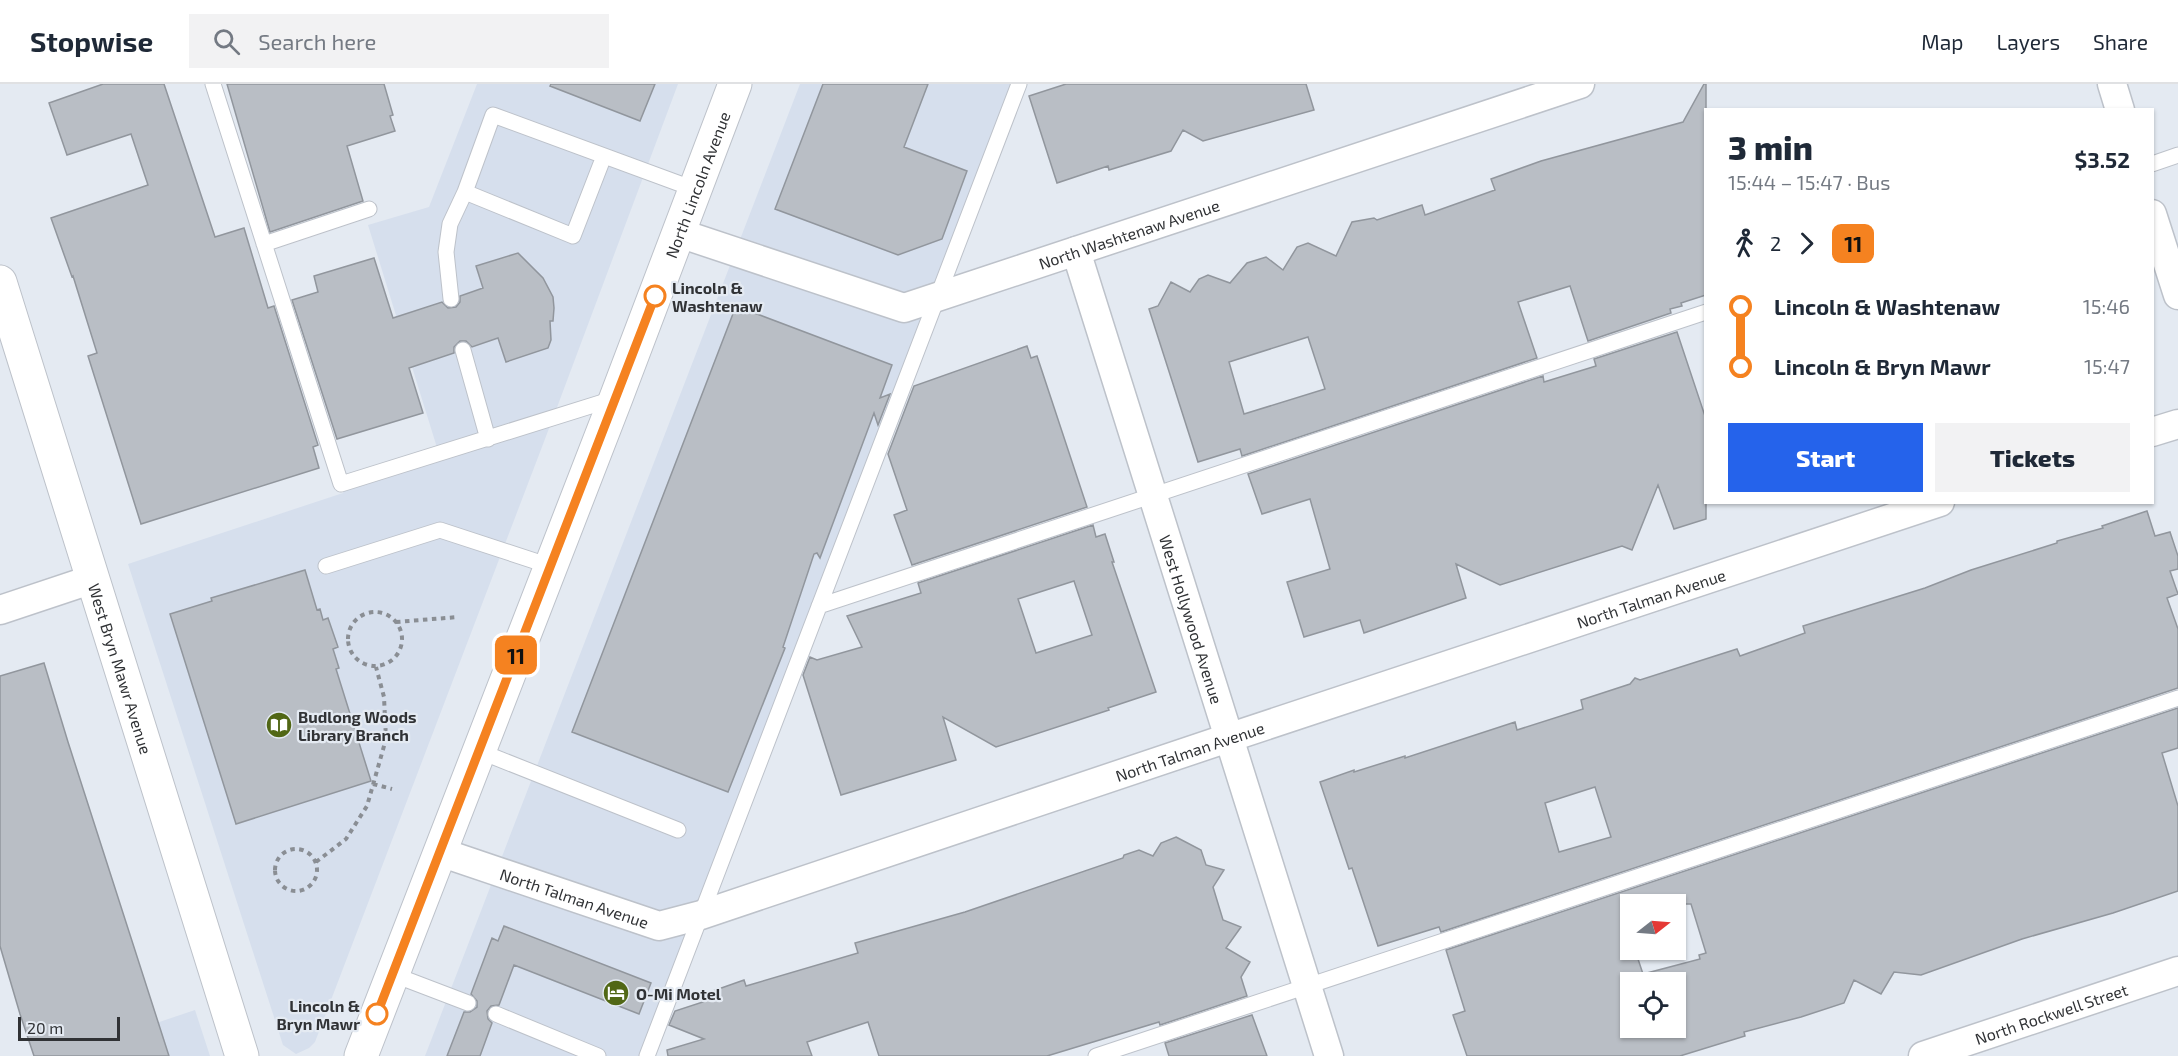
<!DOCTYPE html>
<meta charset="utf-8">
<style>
:root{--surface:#fff;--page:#f2f2f3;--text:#1f2937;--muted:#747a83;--line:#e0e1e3;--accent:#2563eb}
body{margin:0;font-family:"Exo 2",sans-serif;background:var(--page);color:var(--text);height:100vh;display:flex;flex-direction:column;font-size:22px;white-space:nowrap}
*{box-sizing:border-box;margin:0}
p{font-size:20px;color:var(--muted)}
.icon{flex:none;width:33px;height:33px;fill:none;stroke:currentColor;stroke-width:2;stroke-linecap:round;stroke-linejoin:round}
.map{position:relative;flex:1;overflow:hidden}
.sheet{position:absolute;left:1704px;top:24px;width:450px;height:396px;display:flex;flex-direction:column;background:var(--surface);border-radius:0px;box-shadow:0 2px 4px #0004}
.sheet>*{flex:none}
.badge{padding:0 12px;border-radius:9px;font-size:21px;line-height:39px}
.needle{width:39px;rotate:73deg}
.buttons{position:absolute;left:1620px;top:810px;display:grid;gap:12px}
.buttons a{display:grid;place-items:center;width:66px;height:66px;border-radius:0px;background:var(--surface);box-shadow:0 2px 4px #0004;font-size:30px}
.scale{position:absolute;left:18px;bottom:15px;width:102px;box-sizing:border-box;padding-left:6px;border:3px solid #303235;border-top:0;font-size:16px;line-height:21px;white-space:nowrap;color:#303235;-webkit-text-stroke:4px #e4eaf2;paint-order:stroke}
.map>.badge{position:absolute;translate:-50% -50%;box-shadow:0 0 0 3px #fff}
.legs{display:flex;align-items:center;gap:9px;height:66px;padding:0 24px;font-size:20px}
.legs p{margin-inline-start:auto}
.head{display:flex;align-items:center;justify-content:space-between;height:102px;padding:0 24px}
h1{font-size:33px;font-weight:800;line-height:45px}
.primary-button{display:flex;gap:12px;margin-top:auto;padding:12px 24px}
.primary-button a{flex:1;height:69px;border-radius:0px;background:var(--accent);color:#fff;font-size:24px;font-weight:800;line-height:69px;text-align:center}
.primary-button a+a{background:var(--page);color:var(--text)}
ul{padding:0 24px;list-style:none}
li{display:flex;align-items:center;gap:21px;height:60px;font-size:22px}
li i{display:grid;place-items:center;width:9px;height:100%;margin:0 8px;background:currentColor}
li i::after{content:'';width:15px;height:15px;margin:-8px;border:4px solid;border-radius:50%;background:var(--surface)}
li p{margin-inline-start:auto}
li:first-child i{background:linear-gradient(#0000 50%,currentColor 0)}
li:last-child i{background:linear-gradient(currentColor 50%,#0000 0)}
header{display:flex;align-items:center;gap:36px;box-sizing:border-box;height:84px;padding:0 30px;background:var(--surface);border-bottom:2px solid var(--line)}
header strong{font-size:28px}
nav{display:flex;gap:33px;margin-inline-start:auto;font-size:21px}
.search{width:420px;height:54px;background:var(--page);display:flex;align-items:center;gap:15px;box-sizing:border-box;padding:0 21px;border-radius:0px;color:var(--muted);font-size:22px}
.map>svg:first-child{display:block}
.built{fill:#d6dfed}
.building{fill:#b9bec5;stroke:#91969d;stroke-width:1.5;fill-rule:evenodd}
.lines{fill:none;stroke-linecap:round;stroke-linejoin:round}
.lane-casing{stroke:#bdc2ca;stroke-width:17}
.street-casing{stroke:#bdc2ca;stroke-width:31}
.secondary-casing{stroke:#bdc2ca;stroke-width:35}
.primary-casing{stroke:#bdc2ca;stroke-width:35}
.path{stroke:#8a8e94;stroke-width:4;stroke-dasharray:4.5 4.5;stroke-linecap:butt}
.lane{stroke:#fff;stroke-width:15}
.street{stroke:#fff;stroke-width:28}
.secondary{stroke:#fff;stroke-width:33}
.primary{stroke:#fff;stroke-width:33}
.line-1-casing{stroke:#fff;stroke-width:14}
.line-1{stroke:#f58220;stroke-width:9}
.stop-1-dot{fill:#fff;stroke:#f58220;stroke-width:3}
.labels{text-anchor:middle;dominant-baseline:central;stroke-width:4.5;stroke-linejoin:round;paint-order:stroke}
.street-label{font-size:16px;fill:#303235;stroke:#e4eaf2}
.stop-label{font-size:16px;font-weight:bold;fill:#303235;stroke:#e4eaf2;text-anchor:start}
.poi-label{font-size:16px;font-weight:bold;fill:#303235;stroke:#e4eaf2;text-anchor:start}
</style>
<header>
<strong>Stopwise</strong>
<div class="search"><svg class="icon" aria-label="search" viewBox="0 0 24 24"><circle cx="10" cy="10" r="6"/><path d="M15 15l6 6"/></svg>Search here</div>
<nav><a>Map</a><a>Layers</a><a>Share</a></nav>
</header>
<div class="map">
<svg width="2178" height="972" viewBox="0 0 2178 972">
<rect width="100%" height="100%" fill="#e4eaf2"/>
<path class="built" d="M477 0H678L553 334 315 958 309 964 296 970 283 961 128 480 343 409 341 400 439 370 368 141 429 123Z
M800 0H1019L647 972H425Z
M195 926 210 972H58Z"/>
<path class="building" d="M103 0H164L215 153 244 144 268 224 274 222 318 361 313 363 319 384 141 440 88 272 97 269 73 192 72 193 51 134 148 101 131 50 67 71 49 19Z
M227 0H384L393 31 390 32 395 47 347 62 363 117 270 148Z
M551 0H655L640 37 550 2Z
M823 0H928L904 63 967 87 942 155 898 171 775 125Z
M1066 0H1306L1314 26 1203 57 1183 46 1171 67 1109 86 1108 82 1057 99 1029 12Z
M1704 0H1706V211L1681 219 1682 222 1670 225 1671 229 1588 257 1570 202 1518 218 1537 274 1242 372 1240 365 1198 378 1149 225 1158 222 1171 198 1190 208 1199 195 1208 191 1230 199 1247 179 1266 173 1283 186 1297 163 1308 159 1336 172 1352 138 1374 134 1377 136 1422 121 1425 131 1495 106 1491 95 1541 77 1683 38ZM1308 253 1325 305 1244 330 1229 278Z
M518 169 543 194 553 213 554 224 553 237H550L551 256 548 264 506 278 498 254 472 263 466 257H460L454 263V269L409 284 423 329 337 355 292 216 318 208 314 192 374 174 393 234 442 218 448 224 456 223 460 218V212L483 204 476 182Z
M736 222 892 281 880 314 890 310 878 341 874 329 820 474 817 469 814 470 783 563 785 564 728 708 572 648Z
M1677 248 1706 335V435L1674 445 1658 401 1632 466 1622 462 1500 501 1456 480 1466 514 1364 549 1360 536 1304 553 1287 498 1330 485 1310 415 1262 430 1248 390 1543 292 1544 298 1596 282 1594 275Z
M1027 262 1031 274 1037 272 1087 423 912 481 894 431 907 426 888 370 914 302Z
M2147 427 2155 452 2170 448 2178 472V485L2170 487 2178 510 2167 514 2178 545V604L1441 848 1439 843 1378 862 1352 784 1349 785 1320 698 1354 686V688L1405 672V674L1515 638 1517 646 1583 625 1581 616 1630 600 1635 594 1640 596 1737 565 1740 572 1805 549 1803 542 1925 504 1971 486 2057 459V457L2103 444 2102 442ZM1595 703 1611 753 1559 768 1545 719Z
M1093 441 1096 453 1105 450 1114 478H1112L1156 608 1108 624 1109 626 996 663 943 633 956 676 841 711 803 591 810 573 817 576 862 563 847 532 921 509 918 499ZM1074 497 1092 551 1036 569 1018 515Z
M305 486 317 526 320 525 323 536 328 534 338 563 333 565 339 584 336 585 371 697 236 740 170 530 212 517 211 514Z
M44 579 68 658 169 972H34L20 930 0 862V592Z
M2178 624V664L2162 669 2178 722V807L2113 829 2022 855 1921 891 1894 888 1881 910 1854 896 1844 919 1801 933 1744 948 1745 952 1680 972H1467L1453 931 1465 927 1446 866ZM1630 820H1691L1706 869 1699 871 1700 875 1643 890 1635 866H1630ZM1630 898H1676V944H1630Z
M1176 753 1201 766 1206 781 1224 786 1213 803 1223 836 1241 843 1226 864 1250 878 1241 893 1247 912 1160 941 1159 938 1047 972H879L868 938 807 958 812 972H668L667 966 704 955 669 941 675 927 712 915 710 908 744 896 746 902 858 869 855 859 965 828 1123 774 1124 771 1139 766 1153 772 1161 759Z
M504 842 651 899 639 930 514 881 499 921 491 922 487 927 488 935 492 939 480 972H447L464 928H470L477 923V917L471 910 492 854 498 857Z
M1252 931 1267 972H1169L1165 959Z"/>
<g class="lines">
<defs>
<path id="lane" d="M213 0 341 400 616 314
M604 72 573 152 465 108 493 31 694 105
M2152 80 2178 71
M264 160 369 125
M451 215 446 168 450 140 465 108
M463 266 488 355
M326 482 440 446 550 482
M819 522 1706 228
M479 667 678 746
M392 890 468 919
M496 930 598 972
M647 972 1019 0
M1096 972 2178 614"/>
<g id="street">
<path d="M2112 0 2120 26"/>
<path d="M2152 130 2178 211"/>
<path id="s1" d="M679 149 904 224 1580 0"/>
<path id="s2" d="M1076 167 1329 972"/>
<path d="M2152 348 2178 340"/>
<path d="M0 526 93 495"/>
<path id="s3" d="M440 768 659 842 701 831 1228 654 1940 418"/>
<path id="s4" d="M1923 972 2178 887"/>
</g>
<g id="secondary">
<path id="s5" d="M0 198 242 972"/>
</g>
<g id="primary">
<path id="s6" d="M361 972 616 314 735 0"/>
</g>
</defs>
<use href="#lane" class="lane-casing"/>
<use href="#street" class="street-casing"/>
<use href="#secondary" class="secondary-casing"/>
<use href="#primary" class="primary-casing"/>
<path class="path" d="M348 555a27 27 0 1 1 54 0a27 27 0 1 1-54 0Z
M396 538 458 533
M373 700 392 705
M275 786a21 21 0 1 1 42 0a21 21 0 1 1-42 0Z
M316 778 346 755 367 722 386 655 384 613 376 583"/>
<use href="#lane" class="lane"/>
<use href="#street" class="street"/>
<use href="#secondary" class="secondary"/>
<use href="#primary" class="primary"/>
</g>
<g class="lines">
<defs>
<path id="line-1" d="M377 930 655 212"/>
</defs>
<use href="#line-1" class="line-1-casing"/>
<use href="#line-1" class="line-1"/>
</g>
<defs>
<symbol id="library-disc" viewBox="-11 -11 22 22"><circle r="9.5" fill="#516715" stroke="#e4eaf2"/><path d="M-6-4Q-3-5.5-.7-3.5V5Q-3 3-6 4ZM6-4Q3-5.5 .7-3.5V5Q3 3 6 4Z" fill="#fff"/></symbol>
<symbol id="hotel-disc" viewBox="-11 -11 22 22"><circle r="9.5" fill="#516715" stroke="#e4eaf2"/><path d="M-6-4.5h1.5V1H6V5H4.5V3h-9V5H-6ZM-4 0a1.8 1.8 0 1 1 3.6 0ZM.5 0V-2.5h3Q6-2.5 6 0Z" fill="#fff"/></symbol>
</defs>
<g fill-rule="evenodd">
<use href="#library-disc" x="264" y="626" width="30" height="30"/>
<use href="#hotel-disc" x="601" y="894" width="30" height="30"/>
</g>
<g class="stop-1-dot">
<circle cx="655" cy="212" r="10"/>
<circle cx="377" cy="930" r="10"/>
</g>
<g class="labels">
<g class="street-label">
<text stroke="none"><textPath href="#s6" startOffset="934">North Lincoln Avenue</textPath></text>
<text stroke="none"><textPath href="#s1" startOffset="474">North Washtenaw Avenue</textPath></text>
<text stroke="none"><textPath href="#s3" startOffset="1276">North Talman Avenue</textPath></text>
<text stroke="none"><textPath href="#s2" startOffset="386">West Hollywood Avenue</textPath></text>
<text stroke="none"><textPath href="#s5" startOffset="405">West Bryn Mawr Avenue</textPath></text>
<text stroke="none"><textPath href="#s3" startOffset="790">North Talman Avenue</textPath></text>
<text stroke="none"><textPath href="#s3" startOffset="142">North Talman Avenue</textPath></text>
<text stroke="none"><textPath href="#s4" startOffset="135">North Rockwell Street</textPath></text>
</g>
<g class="stop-label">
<text x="672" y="203">Lincoln &amp;<tspan x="672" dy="18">Washtenaw</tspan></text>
<text x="360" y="921" text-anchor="end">Lincoln &amp;<tspan x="360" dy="18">Bryn Mawr</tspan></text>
</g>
<g class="poi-label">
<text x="298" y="632">Budlong Woods<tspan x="298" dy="18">Library Branch</tspan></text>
<text x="636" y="909">O-Mi Motel</text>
</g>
</g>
</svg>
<div class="buttons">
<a><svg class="needle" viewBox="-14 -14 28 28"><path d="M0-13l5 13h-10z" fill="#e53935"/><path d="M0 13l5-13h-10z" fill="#747a83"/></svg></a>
<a><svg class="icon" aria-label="locate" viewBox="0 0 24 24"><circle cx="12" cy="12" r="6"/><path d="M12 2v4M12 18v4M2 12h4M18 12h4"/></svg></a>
</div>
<div class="scale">20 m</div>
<b class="badge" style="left:516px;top:571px;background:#f58220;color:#111">11</b>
<section class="sheet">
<div class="head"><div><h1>3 min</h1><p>15:44 – 15:47 · Bus</p></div><b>$3.52</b></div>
<div class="legs"><svg class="icon" aria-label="walk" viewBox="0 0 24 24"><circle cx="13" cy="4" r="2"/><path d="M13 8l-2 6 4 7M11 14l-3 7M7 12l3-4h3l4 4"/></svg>2<svg class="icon" aria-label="forward" viewBox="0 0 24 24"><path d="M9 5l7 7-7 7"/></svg><b class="badge" style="background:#f58220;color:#111">11</b></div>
<ul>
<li><i style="color:#f58220"></i><b>Lincoln &amp; Washtenaw</b><p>15:46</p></li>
<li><i style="color:#f58220"></i><b>Lincoln &amp; Bryn Mawr</b><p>15:47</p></li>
</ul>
<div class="primary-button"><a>Start</a><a>Tickets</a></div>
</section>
</div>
